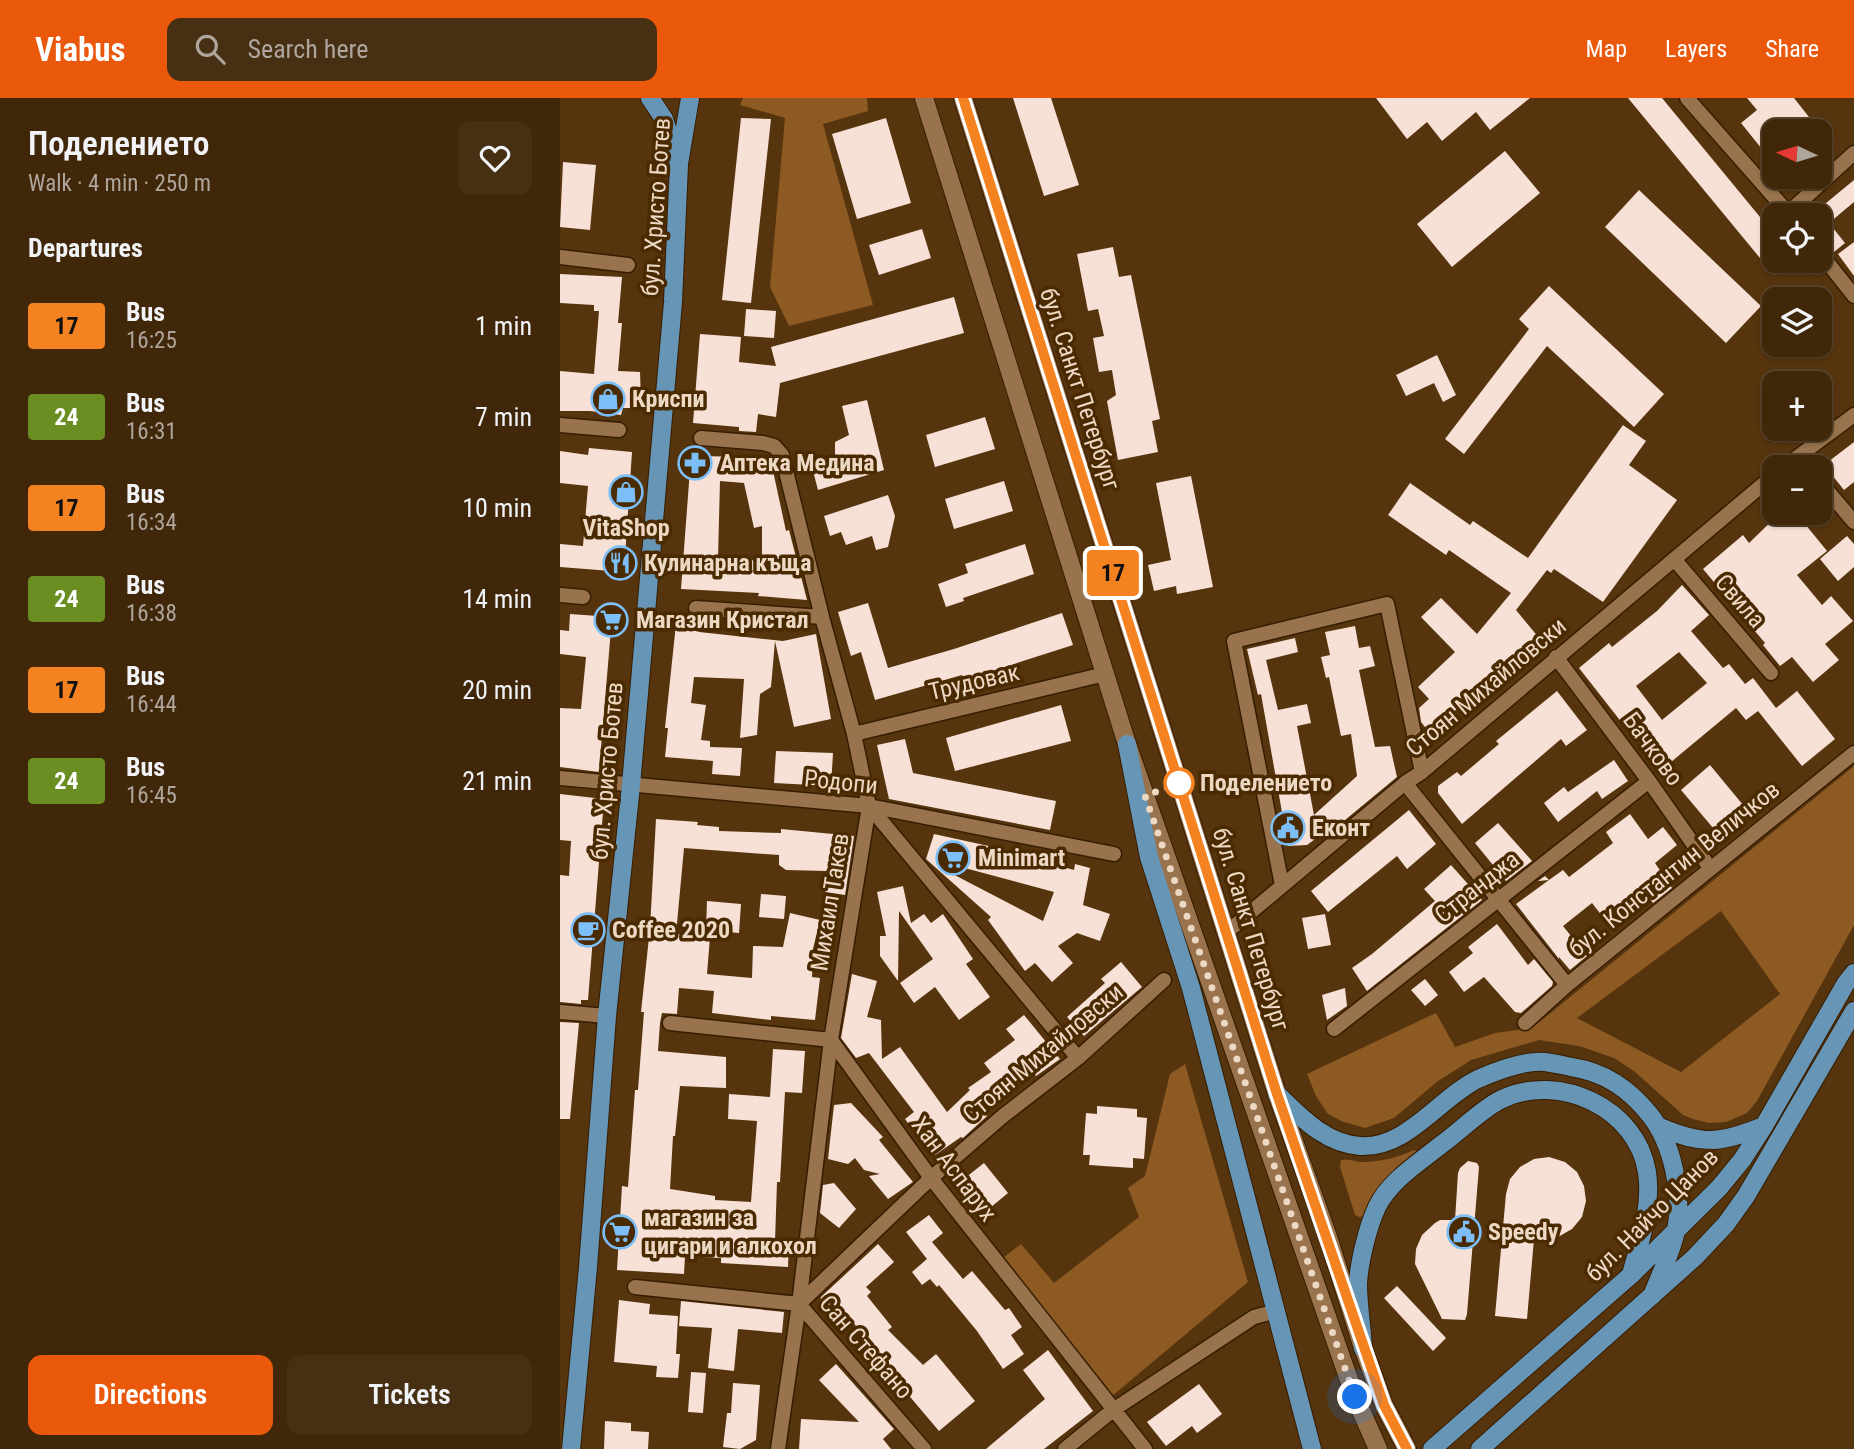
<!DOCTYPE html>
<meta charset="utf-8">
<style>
:root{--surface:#40270a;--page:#472f13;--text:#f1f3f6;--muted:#aea59c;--line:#59442b;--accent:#ea580c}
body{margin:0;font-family:"Roboto Condensed",sans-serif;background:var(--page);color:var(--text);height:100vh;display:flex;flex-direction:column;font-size:26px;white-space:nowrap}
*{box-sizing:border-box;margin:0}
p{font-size:23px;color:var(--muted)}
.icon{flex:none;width:38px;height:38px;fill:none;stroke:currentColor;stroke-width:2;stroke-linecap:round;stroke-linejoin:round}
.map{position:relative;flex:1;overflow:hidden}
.panel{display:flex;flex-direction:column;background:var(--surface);width:560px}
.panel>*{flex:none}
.badge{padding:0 14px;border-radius:5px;font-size:24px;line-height:46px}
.needle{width:46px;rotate:274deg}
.buttons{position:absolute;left:1202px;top:21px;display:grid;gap:14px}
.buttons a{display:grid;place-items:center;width:70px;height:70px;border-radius:14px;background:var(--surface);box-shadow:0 2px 5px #0004,0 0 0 2px var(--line);font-size:35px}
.you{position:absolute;width:35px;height:35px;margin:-18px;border:5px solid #fff;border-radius:50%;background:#1a73e8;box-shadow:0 0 0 10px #1a73e833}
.map>.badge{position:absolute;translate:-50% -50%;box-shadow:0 0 0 4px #fff}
h2{padding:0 28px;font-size:26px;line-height:63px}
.round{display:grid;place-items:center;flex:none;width:74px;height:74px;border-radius:14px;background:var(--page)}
.overview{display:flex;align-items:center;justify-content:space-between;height:119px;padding:0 28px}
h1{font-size:33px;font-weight:600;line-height:52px}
.action{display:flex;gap:14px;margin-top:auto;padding:14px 28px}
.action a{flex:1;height:80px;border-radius:14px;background:var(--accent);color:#fff;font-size:28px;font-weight:600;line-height:80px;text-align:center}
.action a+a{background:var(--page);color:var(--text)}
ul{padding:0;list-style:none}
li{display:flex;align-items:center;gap:21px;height:91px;padding:0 28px}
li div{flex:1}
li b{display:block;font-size:26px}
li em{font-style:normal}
li .badge{min-width:77px;font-weight:700;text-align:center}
header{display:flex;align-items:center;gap:42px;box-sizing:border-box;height:98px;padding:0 35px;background:var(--accent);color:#fff}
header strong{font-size:33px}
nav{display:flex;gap:38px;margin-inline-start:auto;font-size:24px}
.search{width:490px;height:63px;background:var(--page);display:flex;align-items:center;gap:18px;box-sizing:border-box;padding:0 24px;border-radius:14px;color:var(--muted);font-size:26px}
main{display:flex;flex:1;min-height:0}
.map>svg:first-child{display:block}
.green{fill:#8c5a22;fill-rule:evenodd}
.building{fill:#f7e1d7;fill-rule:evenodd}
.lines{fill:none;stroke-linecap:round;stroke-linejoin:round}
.minor-casing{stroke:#361d01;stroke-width:17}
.secondary-casing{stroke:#361d01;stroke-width:20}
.primary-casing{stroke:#361d01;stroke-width:20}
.minor{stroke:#98734d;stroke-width:14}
.secondary{stroke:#98734d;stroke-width:18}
.primary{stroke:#6795b5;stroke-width:18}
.line-casing{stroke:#fff;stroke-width:16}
.line{stroke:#f58220;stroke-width:10}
.walk{stroke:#edd8c4;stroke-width:7;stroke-dasharray:0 12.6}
.stop-dot{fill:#fff;stroke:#f58220;stroke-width:3.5}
.labels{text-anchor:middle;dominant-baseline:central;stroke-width:7;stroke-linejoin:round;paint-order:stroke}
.street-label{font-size:24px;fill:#edd8c4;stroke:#4a2a01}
.poi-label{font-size:24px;font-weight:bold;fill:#edd8c4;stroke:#4a2a01;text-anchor:start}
.stop-label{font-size:24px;font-weight:bold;fill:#edd8c4;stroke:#4a2a01;text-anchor:start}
</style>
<header>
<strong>Viabus</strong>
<div class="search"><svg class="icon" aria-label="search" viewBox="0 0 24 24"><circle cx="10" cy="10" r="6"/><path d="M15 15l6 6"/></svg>Search here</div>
<nav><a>Map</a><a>Layers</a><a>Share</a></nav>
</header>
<main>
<section class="panel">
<div class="overview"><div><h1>Поделението</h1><p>Walk · 4 min · 250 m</p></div><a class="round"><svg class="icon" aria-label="heart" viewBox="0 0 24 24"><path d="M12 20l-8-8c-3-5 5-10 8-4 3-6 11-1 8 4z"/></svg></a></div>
<h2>Departures</h2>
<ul>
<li><span class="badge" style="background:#f58220;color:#111">17</span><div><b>Bus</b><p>16:25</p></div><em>1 min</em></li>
<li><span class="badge" style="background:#6b8e23;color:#fff">24</span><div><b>Bus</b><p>16:31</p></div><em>7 min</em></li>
<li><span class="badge" style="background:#f58220;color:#111">17</span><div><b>Bus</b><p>16:34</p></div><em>10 min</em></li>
<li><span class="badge" style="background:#6b8e23;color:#fff">24</span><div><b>Bus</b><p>16:38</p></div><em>14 min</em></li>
<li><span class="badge" style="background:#f58220;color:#111">17</span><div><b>Bus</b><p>16:44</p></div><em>20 min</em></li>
<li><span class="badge" style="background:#6b8e23;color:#fff">24</span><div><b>Bus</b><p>16:45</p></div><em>21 min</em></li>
</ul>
<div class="action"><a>Directions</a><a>Tickets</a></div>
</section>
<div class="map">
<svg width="1294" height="1351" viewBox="0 0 1294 1351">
<rect width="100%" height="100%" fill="#56340d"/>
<path class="green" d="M183 0H307L308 13 263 26 313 207 229 228 210 189 225 20 180 7Z
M1294 668V827L1197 1003 1187 1015 1166 1024 1149 1025 1133 1021 1123 1017 1074 973 1054 960 1019 948 979 942 911 962 878 983 834 1020 805 1030 781 1023 767 1015 756 998 747 976 876 915 895 949 935 935 972 930ZM1161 813 1220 896 1121 974 1017 920Z
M625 966 688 1184 551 1299 443 1160 461 1146 494 1185 579 1119 568 1090 585 1078 610 976Z
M854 1052 860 1055C830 1072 821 1088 806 1118L799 1119 795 1117 780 1069 781 1062C789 1060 795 1064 803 1064 821 1064 839 1059 854 1052Z"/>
<path class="building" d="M453 0H491L519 87 484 98Z
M816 0H970L930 32 916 14 882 43 867 24 847 41Z
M1068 0H1102L1214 136V177Z
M1187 0H1234L1260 33H1214V66L1181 25 1197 12Z
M181 20 211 21 191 205 162 202Z
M326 20 351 105 297 121 272 36Z
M945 53 980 95 892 169 857 126Z
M3 64 36 67 30 132 0 129Z
M1294 82V104L1269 125 1285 145 1274 154 1260 136V110Z
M1079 92 1201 208 1166 245 1045 129Z
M362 131 371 160 319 177 309 147Z
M1294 144V178L1278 156Z
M553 149 559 179 571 177 600 321 592 323 598 354 558 362 547 303 556 297 552 272 539 274 533 240 544 238 538 211 528 213 517 156Z
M0 176 62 179 58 225H62L58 273 80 274 81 303 72 310H63L61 317 30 313H0V273L34 276 39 213H34V207L0 205Z
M989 188 1104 296 1074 329 987 248 904 356 885 341 969 231 959 221Z
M394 199 404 235 220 285 216 319 198 316 196 334 179 333V329L133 325 140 236 181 239 179 264 216 268 211 249Z
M186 211 216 213 214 240 184 238Z
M877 257 896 297 883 304 874 285 846 298 836 277Z
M307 302 324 372 258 392 252 369 259 367 257 359H275V344L289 337 282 308Z
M425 319 435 351 375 369 366 337Z
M1063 327 1086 343 1069 367 1117 402 1043 504 994 471 991 475 987 472 956 512 984 546 920 599 916 595 869 634 861 624 859 610 869 601 858 589 895 554 861 519 881 500 917 536 951 495 889 452 886 457 828 417 850 385 910 427 913 423 968 460Z
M1294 344V384L1284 392 1264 367Z
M29 350 72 354 64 474 0 469V446L23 448 28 388 0 385V353L28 357Z
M131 358 210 359 226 433 229 432 247 502 198 498 199 495 121 491ZM160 383 184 385 194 430 202 428V463L158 460Z
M631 378 653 489 617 496 616 488 594 493 588 467 611 462 596 385Z
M444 383 453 413 394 431 385 401Z
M328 397 335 418 328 449 316 452 312 438 286 447 281 434 270 438 264 418Z
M1220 415H1257L1245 426 1267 453 1237 477 1262 507 1271 498 1293 523 1265 546 1279 562 1253 584 1232 559 1220 568 1203 547 1205 545 1143 471 1183 437 1189 445Z
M1287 438 1294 446V469L1278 483 1260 461Z
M465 446 474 476 403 500 404 503 386 509 378 486 408 475 405 466Z
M1122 487 1149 517 1131 533 1163 570 1169 566 1185 586 1193 580 1216 610 1237 593 1275 641 1242 668 1198 613 1186 622 1176 610 1105 669 1070 627 1066 630 1019 570 1049 545 1052 549 1097 513ZM1119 554 1147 585 1102 622 1076 588Z
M308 505 328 570 394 551 502 515 513 547 404 582 402 577 315 602 301 554 291 558 278 514Z
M10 516 52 519 39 674 0 669V610L21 611 26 559 0 556V532L9 533Z
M116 526 140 528 139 534 223 543 256 536 271 621 234 629 215 543 211 589 200 596 197 637 180 640 184 581 134 579 131 605 146 607 141 642 150 643V649L182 650 180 678 152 676 153 663 105 659 108 630H105Z
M795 528 799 550 810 548 815 568 799 572 815 649 830 648 837 679 779 727 777 725 747 747 728 748 701 596 698 597 687 551 735 540 738 554 706 562 718 612 747 606 751 625 737 628 754 717 797 678 791 636 781 638 769 579 766 580 761 559 770 557 765 534Z
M997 593 1027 632 1006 648 1001 641 902 726 878 695V688L897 674 901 678 939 646 936 643Z
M501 607 511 643 395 673 386 640Z
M345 641 353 675 496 703 490 732 329 701 317 647Z
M216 653 273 655 271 688 214 685Z
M1054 662 1068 683 1042 701 1037 693 998 724 984 705 1004 689 1008 694Z
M1150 667 1188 713 1159 737 1121 692Z
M0 696 44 701 28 902H21V906L0 904V777L9 778 11 743 0 742Z
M849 712 876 746 847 771 837 758 768 814 751 793Z
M1070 716 1088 741 1103 729 1117 747 1095 765 1112 790 1093 805 1091 802 1053 832 1032 805 1003 828 1027 858 1010 872 999 859V861L956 806 989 782 978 783 985 778 989 782 1003 772 1009 779 1053 745 1046 734Z
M96 721 138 724 137 727 159 729V733L221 735V731L294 738 285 797 265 794 267 773 226 772 219 767V757L124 750 116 836 150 839 147 876 192 880 193 848 223 849 230 815 260 822 253 851 252 879 260 880 255 922 211 918V922L152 915 154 893 119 890 117 916 102 915 100 925 98 953 166 959V990L120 988 115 1038H113L110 1091 155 1098V1102L191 1104 197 1023 168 1021 169 996 210 999 213 951 245 953 242 995 225 994 220 1084H217L215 1143H229L228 1169 161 1165V1160L125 1158 124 1176 57 1172 62 1088 68 1089 75 992H78L84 914H81L90 830Z
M938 725 972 763 946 783 915 745Z
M374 736 447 752V753L514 772 515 766 530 770 523 807 550 816 540 843 517 835 498 848 513 865 492 884 475 865 465 873 428 822 431 819 366 761ZM386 765 494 794 483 823 383 771Z
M891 767 922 802 807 893 792 870 812 856 875 803 864 791Z
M343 788 351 825 364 816 371 825 383 816 413 861 406 866 430 899 399 922 375 889 354 905 340 885 373 861 339 813 338 883 320 858V838H326L317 794Z
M201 796 226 798 224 821 199 819Z
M147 803 181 806 179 835 146 832Z
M765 816 771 847 748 851 742 820Z
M937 826 968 867 974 861 993 884 992 888 961 915 955 914 924 879 904 894 889 874 913 855 908 849Z
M561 864 582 889 524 938 507 919 545 885 541 881Z
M292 876 317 883 307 919 321 922 322 961 340 949 387 1014 410 992 408 990 431 974 424 965 455 942 446 931 464 917 500 961 476 978 471 972 419 1009 427 1018 403 1040 401 1039 375 1057 356 1031 354 1033 345 1021 354 1014 309 955 296 960 281 940Z
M865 881 878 897 865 908 851 892Z
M785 890 787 908 767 922 762 897Z
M0 924 19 925 10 1021H0Z
M291 1005 323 1039 319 1042 353 1084 328 1101 309 1078 320 1076 304 1072 295 1060 288 1066 268 1061 274 1007Z
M537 1008 577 1011V1019L587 1020 584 1061 573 1060V1070L529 1067 530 1057H523L526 1015 537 1016Z
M989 1059 1005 1064 1017 1074 1024 1088 1026 1103 1022 1119 1012 1131 998 1139 974 1141 967 1221 935 1218 946 1096 950 1081 960 1069 974 1061Z
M908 1063 917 1065 919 1069 907 1216 905 1222 882 1221 855 1166 856 1151 862 1137 875 1125 880 1122H895L898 1075 900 1070Z
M424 1065 448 1095 419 1119 395 1088Z
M274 1085 296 1111 279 1130 260 1115 263 1087Z
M369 1117 383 1135 372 1144 403 1181 412 1173 445 1212 449 1210 462 1229 451 1237 464 1256 443 1271 417 1233 379 1187 377 1189 370 1181 362 1187 352 1174 367 1161 346 1134Z
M318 1146 334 1164 306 1189 311 1194 307 1198 332 1229 328 1232 363 1267 376 1256 415 1303 379 1333 340 1287 344 1284 315 1255 316 1253 288 1218 278 1228 260 1209 261 1199Z
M837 1188 886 1240 873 1253 824 1200Z
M59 1202 90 1206 89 1216 118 1218 116 1256H120L118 1280 96 1279 97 1268 54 1264Z
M121 1203 224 1214 222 1235 178 1231 174 1273 148 1270 152 1230 119 1228Z
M488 1252 533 1313 484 1351H426L485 1301 463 1272Z
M276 1266 334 1331 323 1341 331 1351H239L241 1321 299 1324 259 1282Z
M131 1274 146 1275 143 1315 128 1314Z
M173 1285 200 1287 196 1342 180 1351 163 1349 167 1315H171Z
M639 1286 662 1316 637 1335 632 1328 606 1348 587 1324Z
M45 1323 71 1325V1333L89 1334 88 1351H44Z"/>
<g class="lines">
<defs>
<path id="minor" d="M1127 0 1230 117
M1228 115 1294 55
M1260 155 1294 198
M0 159 68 167
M0 327 59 332
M141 340 203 345 214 348 222 357 262 519 294 636 309 708 271 942 239 1206 218 1351
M1224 369 1294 317
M1260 384 1294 424
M1114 461 1211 575
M0 497 23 499
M136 510 262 519
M996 559 1089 683 1150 770
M294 636 545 576
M0 680 309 708 554 756
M845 685 1007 887
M309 708 518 960
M722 787 674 543 827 506 862 674
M667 834 845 685 862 674 1214 377
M0 914 47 918
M110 925 271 942 371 1080 585 1351
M965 925 1007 887 1294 655
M774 931 1089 683
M75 1189 239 1206 364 1351
M239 1206 371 1080 443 1018 518 960 604 882
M505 1351 553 1312 694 1219 717 1213"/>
<path id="secondary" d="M364 0 567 646 795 1299 818 1351
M403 0 717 996 767 1136 803 1250 824 1307 847 1351"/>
<path id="primary" d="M90 0 104 21 118 63
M567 646 589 759 631 890 752 1351
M717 996C741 1019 764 1045 800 1048 847 1051 879 1000 918 981 936 973 964 962 985 964 993 965 1002 967 1011 969 1045 974 1069 991 1090 1017 1113 1046 1123 1097 1116 1133 1111 1156 1100 1177 1092 1198
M1100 1029C1145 1048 1159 1045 1204 1028
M803 1250C802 1229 798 1207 798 1186 799 1164 808 1128 817 1109 830 1082 860 1064 882 1046 899 1034 924 1009 942 1001 999 974 1077 1010 1087 1074 1092 1108 1081 1141 1072 1173
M11 1351 28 1169 47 918 71 687 113 204 119 66 130 0
M872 1351 1071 1177 1159 1090 1182 1062 1204 1028 1286 885 1294 875
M920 1351 1135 1159 1166 1126 1186 1098 1294 913"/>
</defs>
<use href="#minor" class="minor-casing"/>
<use href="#secondary" class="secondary-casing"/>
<use href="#primary" class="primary-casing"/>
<use href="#minor" class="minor"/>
<use href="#secondary" class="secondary"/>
<use href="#primary" class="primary"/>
</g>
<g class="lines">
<defs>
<path id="line" d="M403 0 717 996 824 1307 847 1351"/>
</defs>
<use href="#line" class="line-casing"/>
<use href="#line" class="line"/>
<path class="walk" d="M619 685 585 698 795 1299"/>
</g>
<defs>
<symbol id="shop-ring" viewBox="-11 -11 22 22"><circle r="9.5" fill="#4a2a01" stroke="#7bbef8" stroke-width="1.5"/><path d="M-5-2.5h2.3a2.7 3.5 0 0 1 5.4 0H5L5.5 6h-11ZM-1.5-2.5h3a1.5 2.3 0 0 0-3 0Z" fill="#7bbef8"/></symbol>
<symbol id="pharmacy-ring" viewBox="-11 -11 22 22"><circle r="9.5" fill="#4a2a01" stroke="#7bbef8" stroke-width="1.5"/><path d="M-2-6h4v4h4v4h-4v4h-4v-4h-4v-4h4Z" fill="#7bbef8"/></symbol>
<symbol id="restaurant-ring" viewBox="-11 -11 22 22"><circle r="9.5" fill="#4a2a01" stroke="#7bbef8" stroke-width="1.5"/><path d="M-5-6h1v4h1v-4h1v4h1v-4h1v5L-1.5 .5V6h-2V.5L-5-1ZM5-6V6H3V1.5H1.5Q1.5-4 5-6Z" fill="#7bbef8"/></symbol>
<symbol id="supermarket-ring" viewBox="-11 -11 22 22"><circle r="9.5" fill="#4a2a01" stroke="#7bbef8" stroke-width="1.5"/><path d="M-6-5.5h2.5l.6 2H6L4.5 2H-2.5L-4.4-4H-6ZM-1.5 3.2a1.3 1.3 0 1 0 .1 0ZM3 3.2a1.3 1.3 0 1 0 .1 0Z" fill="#7bbef8"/></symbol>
<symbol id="civic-ring" viewBox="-11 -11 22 22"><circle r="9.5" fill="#4a2a01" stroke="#7bbef8" stroke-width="1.5"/><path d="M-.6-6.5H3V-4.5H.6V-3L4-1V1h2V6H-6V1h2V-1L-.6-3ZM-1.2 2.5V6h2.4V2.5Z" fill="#7bbef8"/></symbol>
<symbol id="cafe-ring" viewBox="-11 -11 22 22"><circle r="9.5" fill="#4a2a01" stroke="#7bbef8" stroke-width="1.5"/><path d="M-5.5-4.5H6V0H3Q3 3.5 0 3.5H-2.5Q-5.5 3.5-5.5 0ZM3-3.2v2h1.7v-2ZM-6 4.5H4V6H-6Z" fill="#7bbef8"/></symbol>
</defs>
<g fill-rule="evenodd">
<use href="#shop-ring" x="29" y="282" width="38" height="38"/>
<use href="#pharmacy-ring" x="116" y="346" width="38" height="38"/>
<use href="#shop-ring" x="47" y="375" width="38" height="38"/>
<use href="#restaurant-ring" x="41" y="446" width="38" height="38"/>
<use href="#supermarket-ring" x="32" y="503" width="38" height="38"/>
<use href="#civic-ring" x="709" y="711" width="38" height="38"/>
<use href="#supermarket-ring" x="374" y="741" width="38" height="38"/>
<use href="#cafe-ring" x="9" y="813" width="38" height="38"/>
<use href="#supermarket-ring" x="41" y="1115" width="38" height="38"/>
<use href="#civic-ring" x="885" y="1115" width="38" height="38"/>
</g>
<circle class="stop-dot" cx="619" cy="685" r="14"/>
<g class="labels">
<g class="street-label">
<text transform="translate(96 109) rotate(-86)">бул. Христо Ботев</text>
<text transform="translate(520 291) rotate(72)">бул. Санкт Петербург</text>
<text transform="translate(1180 503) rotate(49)">Свила</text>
<text transform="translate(414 584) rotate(-13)">Трудовак</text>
<text transform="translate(926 589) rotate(-40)">Стоян Михайловски</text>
<text transform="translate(1093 651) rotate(54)">Бачково</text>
<text transform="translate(47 673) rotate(-85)">бул. Христо Ботев</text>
<text transform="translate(281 684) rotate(6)">Родопи</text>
<text transform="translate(1114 771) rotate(-39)">бул. Константин Величков</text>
<text transform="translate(917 789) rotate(-38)">Странджа</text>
<text transform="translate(270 804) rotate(-81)">Михаил Такев</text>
<text transform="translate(691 831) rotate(73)">бул. Санкт Петербург</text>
<text transform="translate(483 955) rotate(-40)">Стоян Михайловски</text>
<text transform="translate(394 1071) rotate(53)">Хан Аспарух</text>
<text transform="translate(1092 1117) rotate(-45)">бул. Найчо Цанов</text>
<text transform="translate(306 1249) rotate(49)">Сан Стефано</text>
</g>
<g class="poi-label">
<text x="72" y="301">Криспи</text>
<text x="160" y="365">Аптека Медина</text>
<text x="66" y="430" text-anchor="middle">VitaShop</text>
<text x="84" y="465">Кулинарна къща</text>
<text x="76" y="522">Магазин Кристал</text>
<text x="752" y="730">Еконт</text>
<text x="418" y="760">Minimart</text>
<text x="52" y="832">Coffee 2020</text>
<text x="84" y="1120">магазин за<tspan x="84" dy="28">цигари и алкохол</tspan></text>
<text x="928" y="1134">Speedy</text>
</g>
<g class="stop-label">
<text x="640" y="685">Поделението</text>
</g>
</g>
</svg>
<div class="buttons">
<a><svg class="needle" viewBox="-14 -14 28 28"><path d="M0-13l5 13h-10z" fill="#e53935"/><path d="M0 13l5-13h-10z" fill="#aea59c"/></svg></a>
<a><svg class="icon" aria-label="locate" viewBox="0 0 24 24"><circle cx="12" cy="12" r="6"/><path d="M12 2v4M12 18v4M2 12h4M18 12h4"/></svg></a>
<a><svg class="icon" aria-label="layers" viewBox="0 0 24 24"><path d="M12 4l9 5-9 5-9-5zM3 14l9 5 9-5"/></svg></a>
<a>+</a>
<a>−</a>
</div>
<div class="you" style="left:795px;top:1299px"></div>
<b class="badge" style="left:553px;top:475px;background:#f58220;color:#111">17</b>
</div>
</main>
